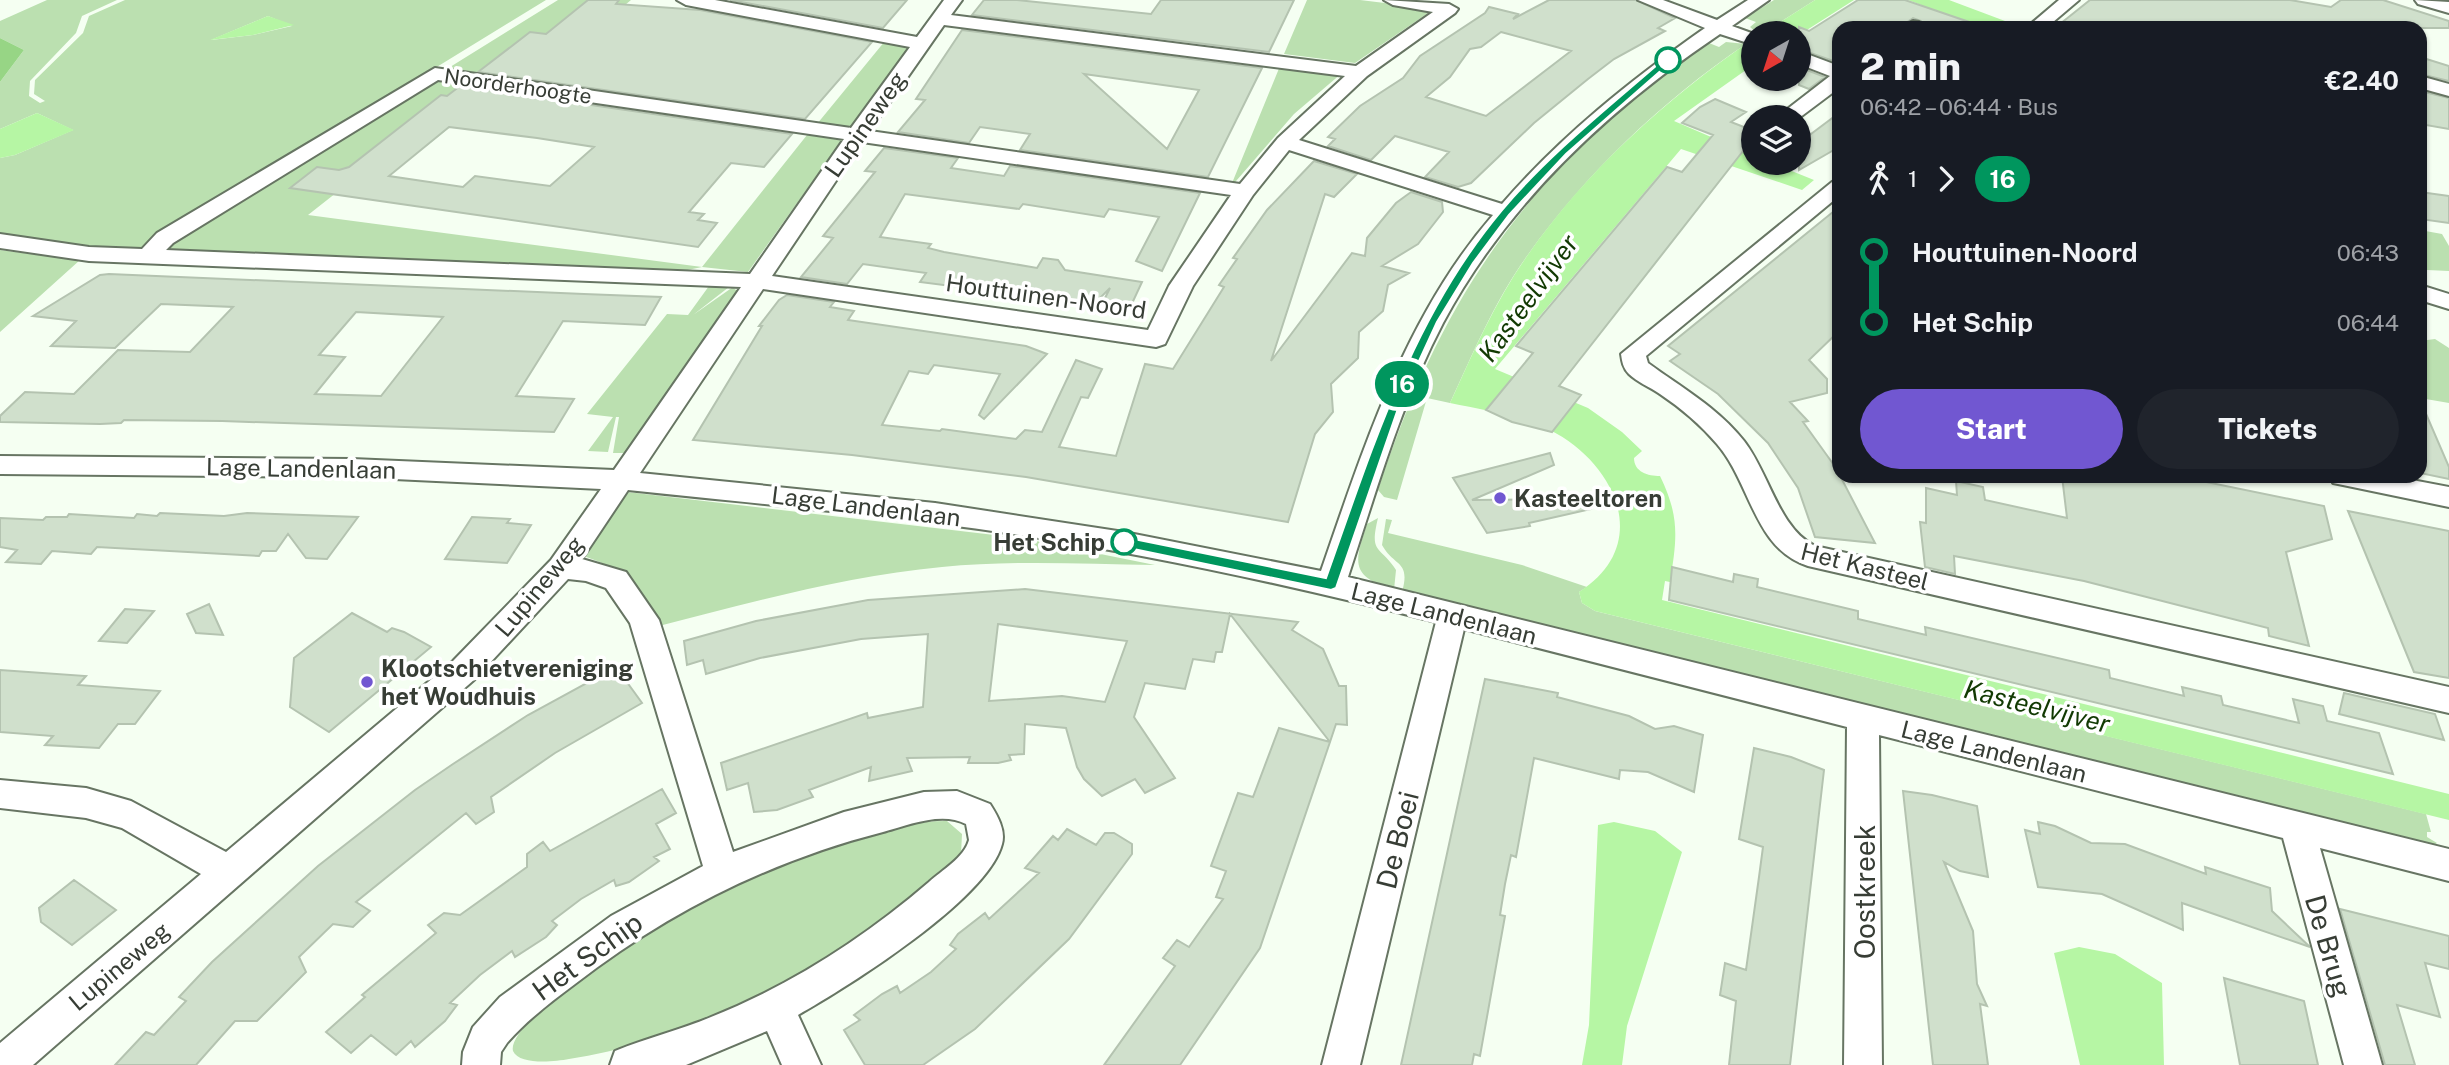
<!DOCTYPE html>
<meta charset="utf-8">
<style>
:root{--surface:#171b24;--page:#20242c;--text:#f1f3f6;--muted:#9ea1a6;--accent:#7157d1}
body{margin:0;font-family:"Public Sans",sans-serif;background:var(--page);color:var(--text);height:100vh;display:flex;flex-direction:column;font-size:26px;white-space:nowrap}
*{box-sizing:border-box;margin:0}
p{font-size:23px;color:var(--muted)}
.icon{flex:none;width:38px;height:38px;fill:none;stroke:currentColor;stroke-width:2;stroke-linecap:round;stroke-linejoin:round}
.map{position:relative;flex:1;overflow:hidden}
.sheet{position:absolute;left:1832px;top:21px;width:595px;height:462px;display:flex;flex-direction:column;background:var(--surface);border-radius:21px;box-shadow:0 2px 5px #0004}
.sheet>*{flex:none}
.badge{padding:0 14px;border-radius:23px;font-size:24px;line-height:46px}
.needle{width:46px;rotate:219deg}
.buttons{position:absolute;left:1741px;top:21px;display:grid;gap:14px}
.buttons a{display:grid;place-items:center;width:70px;height:70px;border-radius:50%;background:var(--surface);box-shadow:0 2px 5px #0004;font-size:35px}
.map>.badge{position:absolute;translate:-50% -50%;box-shadow:0 0 0 4px #fff}
.legs{display:flex;align-items:center;gap:10px;height:77px;padding:0 28px;font-size:23px}
.legs p{margin-inline-start:auto}
.head{display:flex;align-items:center;justify-content:space-between;height:119px;padding:0 28px}
h1{font-size:38px;font-weight:800;line-height:52px}
.action{display:flex;gap:14px;margin-top:auto;padding:14px 28px}
.action a{flex:1;height:80px;border-radius:42px;background:var(--accent);color:#fff;font-size:28px;font-weight:800;line-height:80px;text-align:center}
.action a+a{background:var(--page);color:var(--text)}
ul{padding:0 28px;list-style:none}
li{display:flex;align-items:center;gap:24px;height:70px;font-size:26px}
li i{display:grid;place-items:center;width:10px;height:100%;margin:0 9px;background:currentColor}
li i::after{content:'';width:18px;height:18px;margin:-9px;border:5px solid;border-radius:50%;background:var(--surface)}
li p{margin-inline-start:auto}
li:first-child i{background:linear-gradient(#0000 50%,currentColor 0)}
li:last-child i{background:linear-gradient(currentColor 50%,#0000 0)}
.map>svg:first-child{display:block}
.green{fill:#bbe0b0;fill-rule:evenodd}
.forest{fill:#97d585}
.water{fill:#b6f6a4}
.building{fill:#d0e0cc;stroke:#b4c3b0;stroke-width:2;fill-rule:evenodd}
.lines{fill:none;stroke-linecap:round;stroke-linejoin:round}
.minor-casing{stroke:#677563;stroke-width:4}
.minor{fill:#fff;fill-rule:evenodd}
.line-1{fill:#00965e;stroke:#fff;stroke-width:2}
.stop-1-dot{fill:#fff;stroke:#00965e;stroke-width:3.5}
.poi-dot{fill:#7157d1;stroke:#fff;stroke-width:2.5}
.labels{text-anchor:middle;dominant-baseline:central;stroke-width:7;stroke-linejoin:round;paint-order:stroke}
.far-street-label{font-size:21px;fill:#373d35;stroke:#fff}
.street-label{font-size:24px;fill:#373d35;stroke:#fff}
.poi-label{font-size:24px;font-weight:bold;fill:#373d35;stroke:#fff;text-anchor:start}
.stop-label{font-size:24px;font-weight:bold;fill:#373d35;stroke:#fff;text-anchor:end}
.water-label{font-size:26px;font-style:italic;fill:#123a03;stroke:#fff}
.near-street-label{font-size:28px;fill:#373d35;stroke:#fff}
</style>
<div class="map">
<svg width="2449" height="1065" viewBox="0 0 2449 1065">
<rect width="100%" height="100%" fill="#f5fff2"/>
<path class="green" d="M47 0H117L82 16 76 33 30 81 29 96 40 103 45 101 34 94 35 80 83 33 89 16 125 0H546L139 250 93 248 0 234V158L15 155 73 130 37 113 0 129V82L24 50 0 38V21ZM268 16 292 26 253 35 211 40Z
M558 0H631L583 40 567 37 506 79 442 72Z
M1307 0H1360L1434 9 1355 63 1284 54Z
M1774 0H1815L1763 33H1757L1750 27 1756 22 1745 18Z
M885 41 911 48 850 129 817 124Z
M1726 42 1746 44C1662 101 1586 173 1527 256 1495 300 1473 353 1450 403L1427 398 1397 500 1384 497 1378 490C1444 289 1531 170 1702 45L1709 43 1719 47Z
M1280 66 1342 73 1294 114 1230 188Z
M437 79 500 87 424 148 397 145 308 215 702 267 807 135 842 140 748 272 702 267 673 273 174 251 169 247 170 243Z
M2420 230 2442 234 2449 246V271L2427 270 2420 274Z
M0 250 80 260 0 332Z
M709 286 729 287 693 315 733 287 738 292 626 453H613L619 417H616L608 452 588 451 613 417 587 414 667 314 688 315Z
M2435 339 2449 348V403L2420 398V341Z
M627 492 1021 538 1155 565C1084 564 1012 560 942 567 845 576 749 603 655 627 637 579 632 574 584 556Z
M1378 518C1369 555 1380 545 1396 570L1394 590C1350 576 1354 563 1367 524Z
M1386 519 1392 520 1388 533 1522 565 1587 587 1579 592 1582 603 1595 611 2426 814 2431 832H2427V837L2437 843 2429 848 1402 592C1411 560 1394 567 1382 545Z
M947 821 962 834 961 854C854 956 716 1036 569 1059 553 1062 519 1065 513 1051 506 1023 631 941 656 925 690 903 731 884 769 868 815 848 897 820 947 821Z"/>
<path class="forest" d="M0 38 24 50 0 82Z"/>
<path class="water" d="M1815 0H1854L1799 35 1763 33Z
M1908 0H1949L2013 24C1996 38 1928 7 1908 0Z
M268 16 294 25 253 35 210 40Z
M1753 39V65L1674 121 1753 155 1754 163H1772L1814 180 1802 190 1681 149 1495 369 1588 408 1622 432 1642 451 1634 458C1634 472 1648 476 1660 476 1680 517 1677 538 1670 582L1665 581 1662 600 2449 794V820L1595 611 1582 603 1579 592C1654 544 1615 463 1550 430 1519 415 1484 410 1450 403 1473 353 1495 301 1527 256 1587 170 1667 98 1753 39Z
M37 113 74 130 15 155 0 158V129Z
M1614 822 1655 831 1682 852 1627 1026 1622 1065H1582L1589 1025 1598 825Z
M2079 947 2115 954 2162 983 2164 1065H2080L2054 953Z"/>
<path class="building" d="M588 0H619L616 4 700 10 872 42 805 119 478 72 530 32 546 34Z
M730 0H907L883 28Z
M984 0H1017L1151 14 1161 0H1294L1269 52 972 15Z
M1549 0H1636L1675 18 1658 28 1665 31 1614 59 1588 79 1534 123 1471 183 1458 187 1425 177 1449 152 1395 136 1371 160 1328 146 1335 139 1328 137 1360 106 1403 78 1420 56 1485 13 1489 7 1518 14 1513 19ZM1501 32 1571 51 1486 116 1426 97 1450 77 1470 49 1481 47Z
M1858 0H1905L1975 24 1974 28H1923L1921 21 1913 18 1899 28H1839V63L1799 49V27L1809 31Z
M2090 0H2290L2331 7 2341 0H2383L2449 21V28H2055Z
M962 30 1262 68 1208 177 1020 150 1030 134 980 127 969 143 898 132 925 100 916 99ZM1084 74 1199 90 1167 149Z
M2420 57 2449 66V81L2420 74Z
M1799 67 1825 77 1809 89 1799 85Z
M460 86 792 134 764 167 731 163 689 212 704 214 698 220 717 223 698 247 290 188 317 167 339 170 349 167 441 95 447 96ZM449 127 537 138 594 147 550 186 475 176 463 187 389 176Z
M2420 91 2449 98V129L2420 124Z
M1715 99 1746 112 1731 122 1754 131V137L1559 386 1581 395 1552 432 1512 422 1486 410 1533 353 1516 346 1667 167 1682 172 1713 135 1682 123 1700 107Z
M1839 113V147L1799 170V143Z
M884 148 958 158 951 168 1004 176 1010 166 1200 193 1162 271 1136 261 1159 217 1109 209 1104 217 1023 204 1019 209 905 194 880 237 931 244 928 248 944 252 1037 268 1043 258 1058 260 1065 270 1142 282 1129 310 1101 306 1110 288 1094 304 920 282 926 273 863 264 847 284 801 277 833 238 823 236 875 172 865 171Z
M1314 161 1357 174 1334 197 1325 194 1271 361 1352 253 1365 256 1367 238 1396 203 1411 192 1442 202 1443 212 1418 244 1382 266 1409 273 1388 285 1383 311 1359 332 1358 358 1331 384 1333 412 1315 434 1288 522 1026 477 852 455 693 440 762 326H759L779 300 787 295 834 302 830 307 854 311 848 320 1026 346 1047 354 984 419 979 415 1000 374 934 365 928 374 909 371 882 425 940 431 942 429 1016 439 1025 430 1042 432 1076 360 1102 369 1088 398 1081 397 1059 447 1116 456 1145 364 1173 369 1224 287 1219 285 1237 259 1233 258 1267 210Z
M2420 192 2449 196V223L2420 219Z
M1839 207V331L1809 360 1827 379V393L1790 402 1808 421 1803 422 1836 468 1875 543 1815 537 1798 488 1768 443 1718 394 1670 361 1680 354 1668 346Z
M109 274 584 294 661 297 645 325 563 321 516 396 574 399 554 432 222 421 124 420 121 423 100 424 0 422V416L25 392 74 394 118 350 190 352 233 307 161 304 115 348 51 346 76 321 33 316 100 275ZM356 312 443 317 381 396 315 394 345 357 319 355Z
M2420 400 2449 467V479L2420 473Z
M1550 453 1554 465 1472 500 1589 499 1591 509 1529 523 1530 526 1487 533 1453 478Z
M2062 476H2177L2324 506 2332 539 2286 552 2309 646 2269 636 2268 628 2084 581 1954 556 1955 574 1925 567 1920 522 1926 523V488L1957 495 1956 481 1983 487 1985 500 2067 518Z
M2348 511 2449 531V678L2414 672Z
M160 513 224 516 247 513 358 517 327 559 306 558 288 534 276 551H262L259 556 97 547 91 554 52 551 41 564 6 562 17 550 0 547V518L43 520 46 517H67L69 514 134 518 137 514 157 516Z
M472 517 510 519 507 523 531 525 507 563 445 559Z
M1672 567 1733 582 1734 574 1758 579 1757 587 1858 611V619L1926 635 1925 627 2109 670 2110 678 2184 696 2182 687 2221 696 2223 705 2299 723 2293 699 2323 706 2327 721 2379 733 2393 774 1669 600Z
M1025 589 1298 622 1292 630 1323 649 1339 686H1346L1347 725 1336 724 1330 742 1230 614 1222 652H1216L1214 662 1193 659 1185 689 1145 683 1134 717 1175 778 1145 793 1135 779 1102 796 1084 779 1077 767 1066 728 1025 724 1024 754 1009 755 1011 760 998 763H968L970 757 907 758 912 771 869 781 871 767 809 790 813 797 777 810 754 812 748 783 727 790 721 763 867 713 868 718 923 707 928 634 861 639 760 658 706 674 703 660 687 665 684 641 756 621 868 600ZM998 624 1127 641 1105 702 1062 696 989 701Z
M209 604 223 635 196 633 187 614Z
M125 609 154 611 127 643 99 641Z
M352 613 387 632 392 628 404 632 431 647 329 732 290 707 294 658Z
M616 667 642 703 555 753 491 797 494 812 476 824 466 813 356 902 370 911 353 927 333 924 299 957 306 972 257 1021H235L196 1065H115L146 1032 154 1035 186 1001 179 997 212 962 318 866 415 790 453 764 528 715Z
M0 670 86 676 78 685 160 691 135 724H118L99 748 45 745 53 736 0 732Z
M1485 679 1558 693 1557 697 1629 716 1655 729 1674 726 1703 735 1694 792 1648 772 1620 770 1619 779 1534 758 1516 857 1511 855 1505 884 1500 915 1505 916 1480 1056 1474 1054 1472 1065H1401Z
M2344 693 2435 714 2444 740 2339 714Z
M1279 728 1330 742 1260 948 1180 1065H1104L1175 966 1163 958 1177 940 1189 947 1223 899 1216 897 1226 871 1211 866 1238 793 1253 797Z
M1754 748 1791 757 1824 770 1790 1065H1729L1736 1001 1720 995 1725 963 1746 970 1759 877 1763 847 1739 839Z
M662 789 676 813 656 824 670 849 654 857 659 861 629 882 616 886 614 880 581 899 552 921 557 925 546 937 515 957 512 951 480 975 450 1003 457 1005 445 1021 415 1047 411 1041 396 1055 371 1035 351 1053 326 1032 365 997 362 995 436 933 428 925 444 913 460 915 527 867V854L543 842 550 851Z
M1903 791 1932 795 1977 806 1988 877 1960 871 1944 862 1973 931 1977 984 1987 1006 1980 1004 1988 1065H1933Z
M2038 822 2055 826 2091 843 2125 844 2206 874 2205 867 2270 888 2272 911 2310 947 2182 903 2183 930 2102 894 2038 887 2025 830 2040 834Z
M1067 829 1096 845 1105 833H1114L1132 844V854L1069 939 975 1029 923 1065H865L844 1030 860 1020 854 1015 882 994 897 986 900 993 931 972 956 949 950 945 958 934 985 913 989 919 1039 873 1025 868 1053 836 1058 840Z
M74 880 116 910 72 945 41 922 39 908Z
M2340 909 2449 936V969L2425 963 2440 1017 2397 1005 2415 1065H2385Z
M2224 978 2304 1001 2318 1065H2240Z"/>
<g class="lines">
<defs>
<path id="minor" d="M677 0H715L917 37 944 0H962L951 15 1356 66 1433 12 1393 5 1384 0 1449 4 1458 9 1455 13 1367 76 1299 140 1502 204C1562 135 1631 80 1705 28L1638 0H1663L1717 20 1748 0H1769L1732 26 1754 34V45L1720 34C1609 109 1507 203 1443 323 1401 403 1376 492 1348 577L2449 849V881L2320 848 2382 1065H2344L2283 838 1879 735 1882 1065H1844L1847 727 1464 629 1360 1065H1322L1436 622C1271 580 1103 544 933 523 832 510 730 501 628 490L582 559 626 572 659 620 733 852 844 812 924 792 957 791 990 804C997 815 1006 830 1002 844 988 899 849 986 798 1015L821 1065H782L767 1031 686 1065H610L615 1051C647 1038 680 1030 711 1017 791 985 864 938 929 882 942 870 964 858 969 840L966 824C942 811 908 825 883 832 770 861 668 912 575 984 551 1002 527 1020 507 1043L501 1052 500 1065H462L463 1052 473 1027 500 997 611 916 703 866 630 623 606 588 586 581 568 579 475 679 33 1065H0V1043L201 874 122 828 86 818 0 808V780L86 788 131 801 226 852 453 661 551 560 601 489 352 477 0 474V456L352 459 614 470 741 287 89 261 0 248V234L89 247 142 249 157 233 435 68 851 128 910 47 686 5ZM944 25 1345 76 1278 138 1240 184 870 131ZM438 80 844 139 750 274 166 250 173 243ZM862 142 1231 195 1169 286 1148 330 772 276ZM1289 150 1493 215C1405 316 1364 447 1321 571L1124 532 935 503 640 473 763 289 1156 347 1165 344 1193 286 1253 195Z
M2059 0H2079L2046 28H2026Z
M2415 0 2449 2V13L2418 4Z
M1913 21 1919 22 1921 28H1901Z
M1799 51 1839 66V88L1799 118 1777 117 1830 76 1799 64Z
M2420 76 2449 84V96L2420 88Z
M1839 180V196L1646 356 1648 363C1682 388 1717 407 1744 441 1769 473 1779 529 1815 546L2449 687V713L1808 566C1754 549 1751 483 1717 444 1701 425 1681 408 1660 394 1650 387 1637 382 1629 374 1623 368 1622 361 1621 354L1832 182Z
M2420 285 2449 294V309L2420 300Z
M2330 476H2391L2449 487V507L2343 485 2333 483Z"/>
</defs>
<use href="#minor" class="minor-casing"/>
<use href="#minor" class="minor"/>
</g>
<path class="line-1" d="M1665 58 1673 60 1566 154 1509 215 1473 263 1437 322 1401 400 1336 588 1331 590 1119 546V539L1124 537 1326 578C1372 449 1412 317 1502 210 1550 153 1609 107 1665 58Z"/>
<g class="stop-1-dot">
<circle cx="1668" cy="60" r="12"/>
<circle cx="1124" cy="542" r="12"/>
</g>
<g class="poi-dot">
<circle cx="1500" cy="498" r="7"/>
<circle cx="367" cy="682" r="7"/>
</g>
<g class="labels">
<g class="far-street-label">
<text transform="translate(518 86) rotate(8)">Noorderhoogte</text>
</g>
<g class="street-label">
<text transform="translate(865 124) rotate(-55)">Lupineweg</text>
<text transform="translate(1046 296) rotate(8)">Houttuinen-Noord</text>
<text transform="translate(301 468) rotate(1)">Lage Landenlaan</text>
<text transform="translate(866 506) rotate(7)">Lage Landenlaan</text>
<text transform="translate(1865 566) rotate(14)">Het Kasteel</text>
<text transform="translate(539 586) rotate(-50)">Lupineweg</text>
<text transform="translate(1444 613) rotate(14)">Lage Landenlaan</text>
<text transform="translate(1994 751) rotate(14)">Lage Landenlaan</text>
<text transform="translate(119 966) rotate(-40)">Lupineweg</text>
</g>
<g class="poi-label">
<text x="1514" y="498">Kasteeltoren</text>
<text x="381" y="668">Klootschietvereniging<tspan x="381" dy="28">het Woudhuis</tspan></text>
</g>
<g class="stop-label">
<text x="1105" y="542">Het Schip</text>
</g>
<g class="water-label">
<text transform="translate(1528 298) rotate(-54)">Kasteelvijver</text>
<text transform="translate(2037 706) rotate(14)">Kasteelvijver</text>
</g>
<g class="near-street-label">
<text transform="translate(1397 840) rotate(-76)">De Boei</text>
<text transform="translate(1864 892) rotate(-90)">Oostkreek</text>
<text transform="translate(2329 946) rotate(74)">De Brug</text>
<text transform="translate(587 956) rotate(-36)">Het Schip</text>
</g>
</g>
</svg>
<div class="buttons">
<a><svg class="needle" viewBox="-14 -14 28 28"><path d="M0-13l5 13h-10z" fill="#e53935"/><path d="M0 13l5-13h-10z" fill="#9ea1a6"/></svg></a>
<a><svg class="icon" aria-label="layers" viewBox="0 0 24 24"><path d="M12 4l9 5-9 5-9-5zM3 14l9 5 9-5"/></svg></a>
</div>
<b class="badge" style="left:1402px;top:384px;background:#00965e;color:#fff">16</b>
<section class="sheet">
<div class="head"><div><h1>2 min</h1><p>06:42 – 06:44 · Bus</p></div><b>€2.40</b></div>
<div class="legs"><svg class="icon" aria-label="walk" viewBox="0 0 24 24"><circle cx="13" cy="4" r="2"/><path d="M13 8l-2 6 4 7M11 14l-3 7M7 12l3-4h3l4 4"/></svg>1<svg class="icon" aria-label="forward" viewBox="0 0 24 24"><path d="M9 5l7 7-7 7"/></svg><b class="badge" style="background:#00965e;color:#fff">16</b></div>
<ul>
<li><i style="color:#00965e"></i><b>Houttuinen-Noord</b><p>06:43</p></li>
<li><i style="color:#00965e"></i><b>Het Schip</b><p>06:44</p></li>
</ul>
<div class="action"><a>Start</a><a>Tickets</a></div>
</section>
</div>
